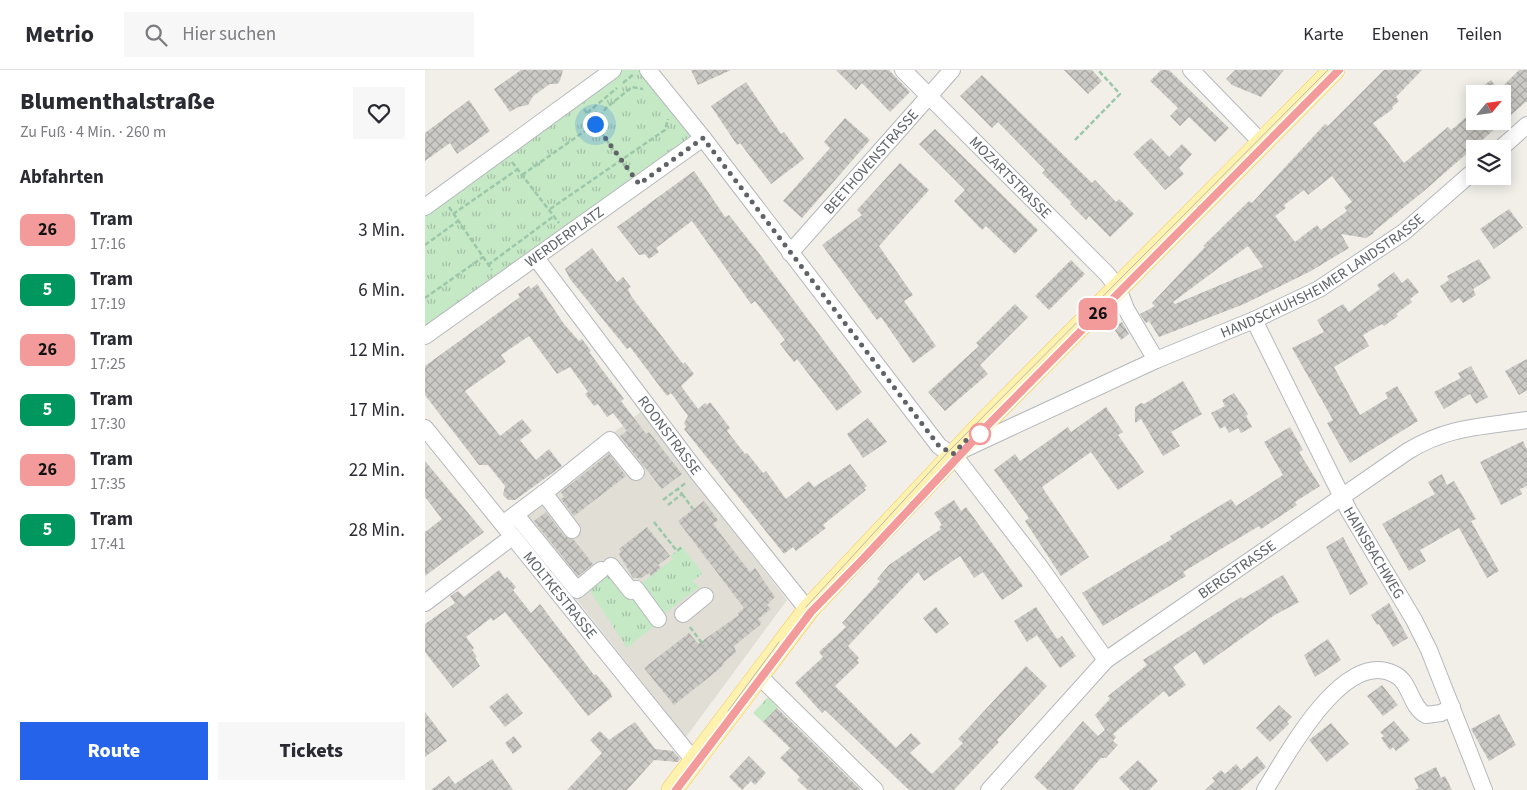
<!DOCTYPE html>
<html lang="de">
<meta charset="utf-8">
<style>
:root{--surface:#fff;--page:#f7f7f7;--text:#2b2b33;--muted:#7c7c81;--line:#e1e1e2;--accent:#2563eb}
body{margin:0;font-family:"Source Sans 3",sans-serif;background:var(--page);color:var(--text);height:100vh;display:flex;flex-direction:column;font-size:19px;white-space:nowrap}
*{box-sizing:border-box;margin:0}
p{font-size:16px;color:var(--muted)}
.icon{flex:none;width:28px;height:28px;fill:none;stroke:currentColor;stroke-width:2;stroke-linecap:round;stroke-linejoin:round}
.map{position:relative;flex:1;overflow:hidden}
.drawer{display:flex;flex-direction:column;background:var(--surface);width:425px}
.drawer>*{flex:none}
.badge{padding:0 10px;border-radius:8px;font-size:18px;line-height:32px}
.needle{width:32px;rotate:61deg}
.tools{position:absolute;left:1041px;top:15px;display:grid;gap:10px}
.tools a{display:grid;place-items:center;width:45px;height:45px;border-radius:0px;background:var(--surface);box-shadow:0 2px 12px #0003;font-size:25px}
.you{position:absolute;width:25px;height:25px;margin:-12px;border:4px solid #fff;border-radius:50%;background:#1a73e8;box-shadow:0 0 0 8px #1a73e833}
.map>.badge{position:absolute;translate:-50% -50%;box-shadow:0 0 0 2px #fff}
h2{padding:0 20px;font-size:19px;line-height:45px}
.round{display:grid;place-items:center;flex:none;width:52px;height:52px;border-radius:0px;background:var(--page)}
.summary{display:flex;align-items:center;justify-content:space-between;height:85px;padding:0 20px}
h1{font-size:24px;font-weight:800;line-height:38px}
.cta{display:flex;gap:10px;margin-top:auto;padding:10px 20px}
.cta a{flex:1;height:58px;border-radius:0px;background:var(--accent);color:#fff;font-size:20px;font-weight:800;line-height:58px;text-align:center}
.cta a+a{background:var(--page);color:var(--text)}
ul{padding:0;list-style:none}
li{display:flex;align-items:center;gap:15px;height:60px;padding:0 20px}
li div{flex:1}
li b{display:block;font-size:19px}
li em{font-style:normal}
li .badge{min-width:55px;font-weight:700;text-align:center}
header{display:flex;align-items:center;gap:30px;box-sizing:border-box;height:70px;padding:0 25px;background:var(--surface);border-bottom:1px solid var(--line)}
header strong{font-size:24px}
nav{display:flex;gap:28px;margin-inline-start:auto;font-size:18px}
.search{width:350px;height:45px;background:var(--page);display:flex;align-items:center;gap:12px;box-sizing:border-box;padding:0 18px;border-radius:0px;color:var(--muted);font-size:19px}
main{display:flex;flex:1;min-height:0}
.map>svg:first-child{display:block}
.education{fill:#e1ded6}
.park{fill:url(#park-tufts)}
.building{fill:url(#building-cross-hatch);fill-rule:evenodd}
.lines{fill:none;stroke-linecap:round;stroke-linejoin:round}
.minor-casing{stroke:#b5b8bc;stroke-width:18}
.major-casing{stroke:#f2c960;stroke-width:22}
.path{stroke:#9cc7a9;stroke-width:2.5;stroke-dasharray:5 2.5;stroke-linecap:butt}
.minor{stroke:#fff;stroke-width:16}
.major{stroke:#fff2af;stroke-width:21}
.tram{stroke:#b6b7b8;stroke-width:1}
.line-casing{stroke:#fff;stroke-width:11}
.line{stroke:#f39a9a;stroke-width:8}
.walk{stroke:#5f6368;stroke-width:5;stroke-dasharray:0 9}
.stop-dot{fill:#fff;stroke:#f39a9a;stroke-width:2.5}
.labels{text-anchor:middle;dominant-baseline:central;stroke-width:4.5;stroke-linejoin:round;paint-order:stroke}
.street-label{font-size:15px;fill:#5f6368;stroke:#fff}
</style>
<header>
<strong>Metrio</strong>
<div class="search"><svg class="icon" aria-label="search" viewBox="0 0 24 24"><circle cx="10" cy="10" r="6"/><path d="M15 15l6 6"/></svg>Hier suchen</div>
<nav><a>Karte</a><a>Ebenen</a><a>Teilen</a></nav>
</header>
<main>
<section class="drawer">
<div class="summary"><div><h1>Blumenthalstraße</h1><p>Zu Fuß · 4 Min. · 260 m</p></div><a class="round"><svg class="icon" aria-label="heart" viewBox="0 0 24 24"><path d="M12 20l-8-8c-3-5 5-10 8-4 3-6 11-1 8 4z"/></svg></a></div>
<h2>Abfahrten</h2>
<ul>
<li><span class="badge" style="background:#f39a9a;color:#111">26</span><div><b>Tram</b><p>17:16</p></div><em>3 Min.</em></li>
<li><span class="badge" style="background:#00975f;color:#fff">5</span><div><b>Tram</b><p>17:19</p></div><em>6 Min.</em></li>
<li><span class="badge" style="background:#f39a9a;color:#111">26</span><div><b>Tram</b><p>17:25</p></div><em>12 Min.</em></li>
<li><span class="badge" style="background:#00975f;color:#fff">5</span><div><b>Tram</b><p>17:30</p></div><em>17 Min.</em></li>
<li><span class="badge" style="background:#f39a9a;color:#111">26</span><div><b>Tram</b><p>17:35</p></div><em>22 Min.</em></li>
<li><span class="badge" style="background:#00975f;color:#fff">5</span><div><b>Tram</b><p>17:41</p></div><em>28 Min.</em></li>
</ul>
<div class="cta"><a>Route</a><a>Tickets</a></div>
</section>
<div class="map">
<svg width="1102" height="720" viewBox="0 0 1102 720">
<defs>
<pattern id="park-tufts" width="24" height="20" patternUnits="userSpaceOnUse" patternTransform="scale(1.25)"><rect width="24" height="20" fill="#c5e8c5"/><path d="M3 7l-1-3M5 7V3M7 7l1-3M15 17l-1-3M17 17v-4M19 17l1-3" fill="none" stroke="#a3c0a4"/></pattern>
<pattern id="building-cross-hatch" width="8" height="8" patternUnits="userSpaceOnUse" patternTransform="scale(1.25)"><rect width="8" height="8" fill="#cccac5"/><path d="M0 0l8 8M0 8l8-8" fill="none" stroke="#a9a8a4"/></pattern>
</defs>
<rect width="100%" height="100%" fill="#f1efe8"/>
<path class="education" d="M217 341 362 530 261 667 83 443Z"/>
<path class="park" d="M197 0H216L269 64 264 71 0 259V142Z
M257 477 278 503 268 511 274 517 233 549 234 552 202 578 161 515 186 497 210 518 248 489 245 486Z
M343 627 353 637 338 652 328 643Z"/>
<path class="building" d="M96 0H138L135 11 132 14H125L108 26 103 35 93 37 85 42 69 19Z
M266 0H306L273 15Z
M411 0H464L485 22 465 42 437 13 431 20Z
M639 0H667L677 11 663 24Z
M736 0H744L804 58 790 72 764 47 755 56 745 46 753 38 725 11Z
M810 0H859L836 27 807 15 801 9Z
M959 0H997L971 27 974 31 967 37 968 39 948 53 979 93 1023 57 1026 60 1050 40V51H1078V16L1094 0H1102V31L999 121 948 162 949 163 941 168 916 164 924 178 886 201 819 234 734 267 724 251 721 253 715 244 730 236 727 233 780 177 778 176 824 131 827 133 900 54 903 56ZM907 106 927 132 919 137 922 141 896 160 892 155 870 172 850 146 861 138 859 135 879 120 883 125ZM823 176 838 197 750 234 748 232Z
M557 5 667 113 670 110 691 132 694 129 709 144 685 167 664 146 661 150 645 134 647 133 617 103 620 100 573 52 567 58 535 26Z
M1066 10 1076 24H1047Z
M321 12 356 64 359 62 379 89 346 114 315 73 312 75 286 36Z
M44 30 65 61 32 84 25 73 0 91V63Z
M420 48 445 70 377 148 358 131 405 78 399 72Z
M510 59 613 160 590 184 561 156 557 160 529 131 540 120 494 74Z
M726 68 744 87 757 74 767 84 754 98 759 104 740 120 708 84Z
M475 93 504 120 454 176 488 225 479 231 511 276 488 293 456 247 452 250 397 175 437 145 432 140Z
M269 101 300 147 304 145 333 182 437 322 412 341 372 289 369 292 355 274 360 270 330 231 326 234 267 151 231 178 234 182 224 189 220 184 214 185 192 157Z
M1084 139 1098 158 1069 179 1055 159Z
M167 178 192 212 198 207 206 217 203 219 206 226 258 294 260 292 269 304 256 316 273 339 280 333 282 335 285 332 305 358 302 361 320 384 322 383 338 403 341 401 361 429 384 411 389 417 425 394 442 416 439 418 441 420 398 455 401 458 371 481 368 477 359 484 259 359 261 357 259 353 263 346 246 323 242 326 205 277 202 279 145 209 140 199Z
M1054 189 1066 208 1048 219 1051 225 1038 233 1034 228 1026 233 1015 216 1024 210 1022 206Z
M646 190 660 204 624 240 610 226Z
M969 202 977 213 983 208 994 222 985 229 987 232 971 244 973 246 959 256 957 254 938 265 944 276 909 297 935 345 963 328 960 323 972 316 993 351 925 393 902 353 908 350 867 278 899 262 892 250 918 234 924 242 955 219 952 215Z
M112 214 139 254 154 271 157 269 166 281 164 282 199 329 196 331 221 364 224 362 257 404 237 419 195 366 202 361 188 343 182 347 173 334 169 336 160 324 163 322 145 297 132 304 104 266 76 285 81 292 40 321 75 366 97 349 107 361 95 370 111 390 124 379 137 396 90 430H83L78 425 80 416 63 395H54L0 325V296L95 227 93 224 104 216 106 219Z
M590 234 603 247 555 295 563 304 520 341 503 322 554 276 551 273Z
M697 252 704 264 696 270 688 257Z
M1102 289V320L1094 325 1080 301Z
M1046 296 1063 327 1051 334 1045 324 1019 339 1009 322 1036 308 1033 303Z
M758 311 777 344 746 362 755 376 738 386 716 349 710 353V337L716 333 719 334Z
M809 323 823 344 821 346 827 357 816 363 813 358 804 363 800 356 795 359 786 343 800 336 797 330Z
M681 337 698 362 693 365 719 402 693 420 666 382 617 417 664 487 636 506 600 451 604 448 569 400 590 384 595 391 643 357 646 362Z
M443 348 462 372 438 388 422 364Z
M865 357 878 380 874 382 895 416 870 432 872 435 836 459 834 456 758 502 761 506 678 556 657 523 747 469 745 466 806 429 811 436 858 405 839 372Z
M1098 371 1102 380V416L1095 419 1097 424 1076 435 1055 392Z
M184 384 201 406 149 446 136 429 139 427 136 422Z
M0 391 59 462 0 506V462L17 449 0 427Z
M1017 404 1022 415 1029 411 1051 449 1046 451 1074 501 1062 508 1034 458 995 480 1001 491 984 501 957 454 1010 424 1003 412Z
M529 430 536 441 541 437 598 516 577 530 558 502 549 508 535 486 499 511 493 502 423 576 434 588 432 590 434 593 410 616 471 678 486 663 496 673 485 683 507 704 538 673 533 669 601 596 622 616 572 670 574 672 529 720H484L400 640 397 643 370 613 398 587 394 582 421 557 417 553 455 511 452 509 464 495 516 459 514 457 517 455 509 443Z
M279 431 293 450 288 454 325 502 330 498 350 527 342 535 346 539 333 549 336 552 335 555 309 576 311 582 298 593 299 594 293 600 249 635 219 598 264 563 273 574 314 545 313 543 319 538 253 451Z
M121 442 139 466 149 470 168 494 153 506 109 451Z
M222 457 245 486 233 495 236 498 226 506 224 503 216 508H208L194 484 196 482 194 479Z
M918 467 943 514 925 525 901 477Z
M74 500 80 509 82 507 91 517 88 520 106 543 115 534 169 605 171 604 185 621 187 627 163 646 80 542 68 551 66 548 41 567 49 578 47 580 52 587 50 588 55 596 28 618 0 582V554L30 533 25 526 33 521 39 527Z
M858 505 874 532 848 546 779 595 770 581 748 597 761 615 744 627 739 621 688 664 691 667 688 671 693 675 681 688H676L648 720H623L609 707 658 651 673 666 680 660 670 645 685 629 683 626 722 595 718 590 816 527 818 529Z
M964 533 983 568 968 577 954 554 952 555 946 545Z
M511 537 524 554 511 564 498 548Z
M611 537 632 569 637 566 651 586 635 598 612 565 602 572 589 551Z
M903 569 916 590 890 607 879 585Z
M957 615 973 635 958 646 942 626Z
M82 623 98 643 80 657 64 637Z
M854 635 867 647 862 652 864 654 845 672 831 658Z
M352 638 436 720H383L372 710 375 707 355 688 365 678 338 652Z
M0 642 22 671 0 687Z
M1074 644 1091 675 1064 691 1046 659Z
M969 651 985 670 971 681 968 677 965 680 956 668 959 666 955 662Z
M210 652 230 679 248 681 255 689 253 692 229 690 202 720H142L177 683 165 670 175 661 184 670Z
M906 653 924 674 902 692 884 670Z
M89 666 97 677 88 684 80 673Z
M324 686 341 703 330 715 326 711 317 720 304 707Z
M832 686 841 697 815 720H780L790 711 787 708 796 700 800 704 811 694 816 700Z
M67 689 88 720H6L24 706 30 714Z
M713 690 733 711 724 720H705L694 708Z
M1011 697 1016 708 1020 706 1027 720H990L994 718 989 708Z"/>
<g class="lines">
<defs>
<g id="minor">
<path d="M223 0 278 68 514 376 531 388 615 497 681 590"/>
<path id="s1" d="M478 0 682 204 693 218 701 239 731 290"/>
<path d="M766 0 837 73"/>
<path d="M1075 79 1102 55"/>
<path d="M0 137 188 0"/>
<path id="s2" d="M365 183 527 0"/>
<path id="s3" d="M111 188 273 403 383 540"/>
<path id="s4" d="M829 250 924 441 989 550 1004 580 1059 720"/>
<path id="s5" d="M0 266 278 68"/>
<path id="s6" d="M0 358 270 692"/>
<path id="s7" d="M537 380 731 290 829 250 894 219 979 162 1050 100"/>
<path d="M119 423 185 370 211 402"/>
<path d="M91 445 152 520 176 500"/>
<path d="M83 450 119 423 147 460"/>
<path d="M186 496 206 521 211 519 233 549"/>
<path d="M0 533 87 467"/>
<path d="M258 544 280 526"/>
<path d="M334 606 450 720"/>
<path id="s8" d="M564 720 681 590 983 381C1024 356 1057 357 1102 350"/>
<path d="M840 720C861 687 918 578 969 604 986 612 985 637 1001 645L1016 643 1027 637"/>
</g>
<path id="major" d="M247 720 383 540 557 355 909 0"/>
</defs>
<use href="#minor" class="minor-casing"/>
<use href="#major" class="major-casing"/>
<path class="path" d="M198 13 209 4
M159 39 204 101
M162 43 192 18
M650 70 695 24 673 0
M87 92 134 153
M97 105 170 54 181 38 207 17 218 19
M24 137 67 200
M125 139 240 60 243 49
M28 144 93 99
M0 175 33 151
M63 195 129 146
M0 228 58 187
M257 424 268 439
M238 430 262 412
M243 435 257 424 253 419
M229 452 252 481 257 477
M265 557 279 576"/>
<use href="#minor" class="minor"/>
<use href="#major" class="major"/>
<path class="tram" d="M381 537 523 382 903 0
M303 641 354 572
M251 720 386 542 438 489 561 357 914 0"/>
</g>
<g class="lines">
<defs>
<path id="line" d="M251 720 386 542 438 489 561 357 914 0"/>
</defs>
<use href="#line" class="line-casing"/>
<use href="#line" class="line"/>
<path class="walk" d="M170 54 214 114 278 68 514 376 528 384 551 360 555 364"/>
</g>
<circle class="stop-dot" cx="555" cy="364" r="10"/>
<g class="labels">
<g class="street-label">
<text stroke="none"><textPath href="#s2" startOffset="122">BEETHOVENSTRASSE</textPath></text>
<text stroke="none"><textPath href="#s1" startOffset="152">MOZARTSTRASSE</textPath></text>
<text stroke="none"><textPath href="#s5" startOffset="171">WERDERPLATZ</textPath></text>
<text stroke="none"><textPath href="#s7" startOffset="401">HANDSCHUHSHEIMER LANDSTRASSE</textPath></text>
<text stroke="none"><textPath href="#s3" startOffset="222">ROONSTRASSE</textPath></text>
<text stroke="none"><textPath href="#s4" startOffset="262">HAINSBACHWEG</textPath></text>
<text stroke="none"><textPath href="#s8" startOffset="334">BERGSTRASSE</textPath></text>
<text stroke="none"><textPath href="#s6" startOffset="215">MOLTKESTRASSE</textPath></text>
</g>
</g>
</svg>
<div class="tools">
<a><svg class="needle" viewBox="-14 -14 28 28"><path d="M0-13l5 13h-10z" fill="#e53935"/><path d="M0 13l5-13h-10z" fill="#7c7c81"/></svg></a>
<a><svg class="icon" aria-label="layers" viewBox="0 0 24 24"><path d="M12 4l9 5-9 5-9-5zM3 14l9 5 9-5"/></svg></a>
</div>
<div class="you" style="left:170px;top:54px"></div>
<b class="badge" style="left:673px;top:244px;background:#f39a9a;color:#111">26</b>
</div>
</main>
